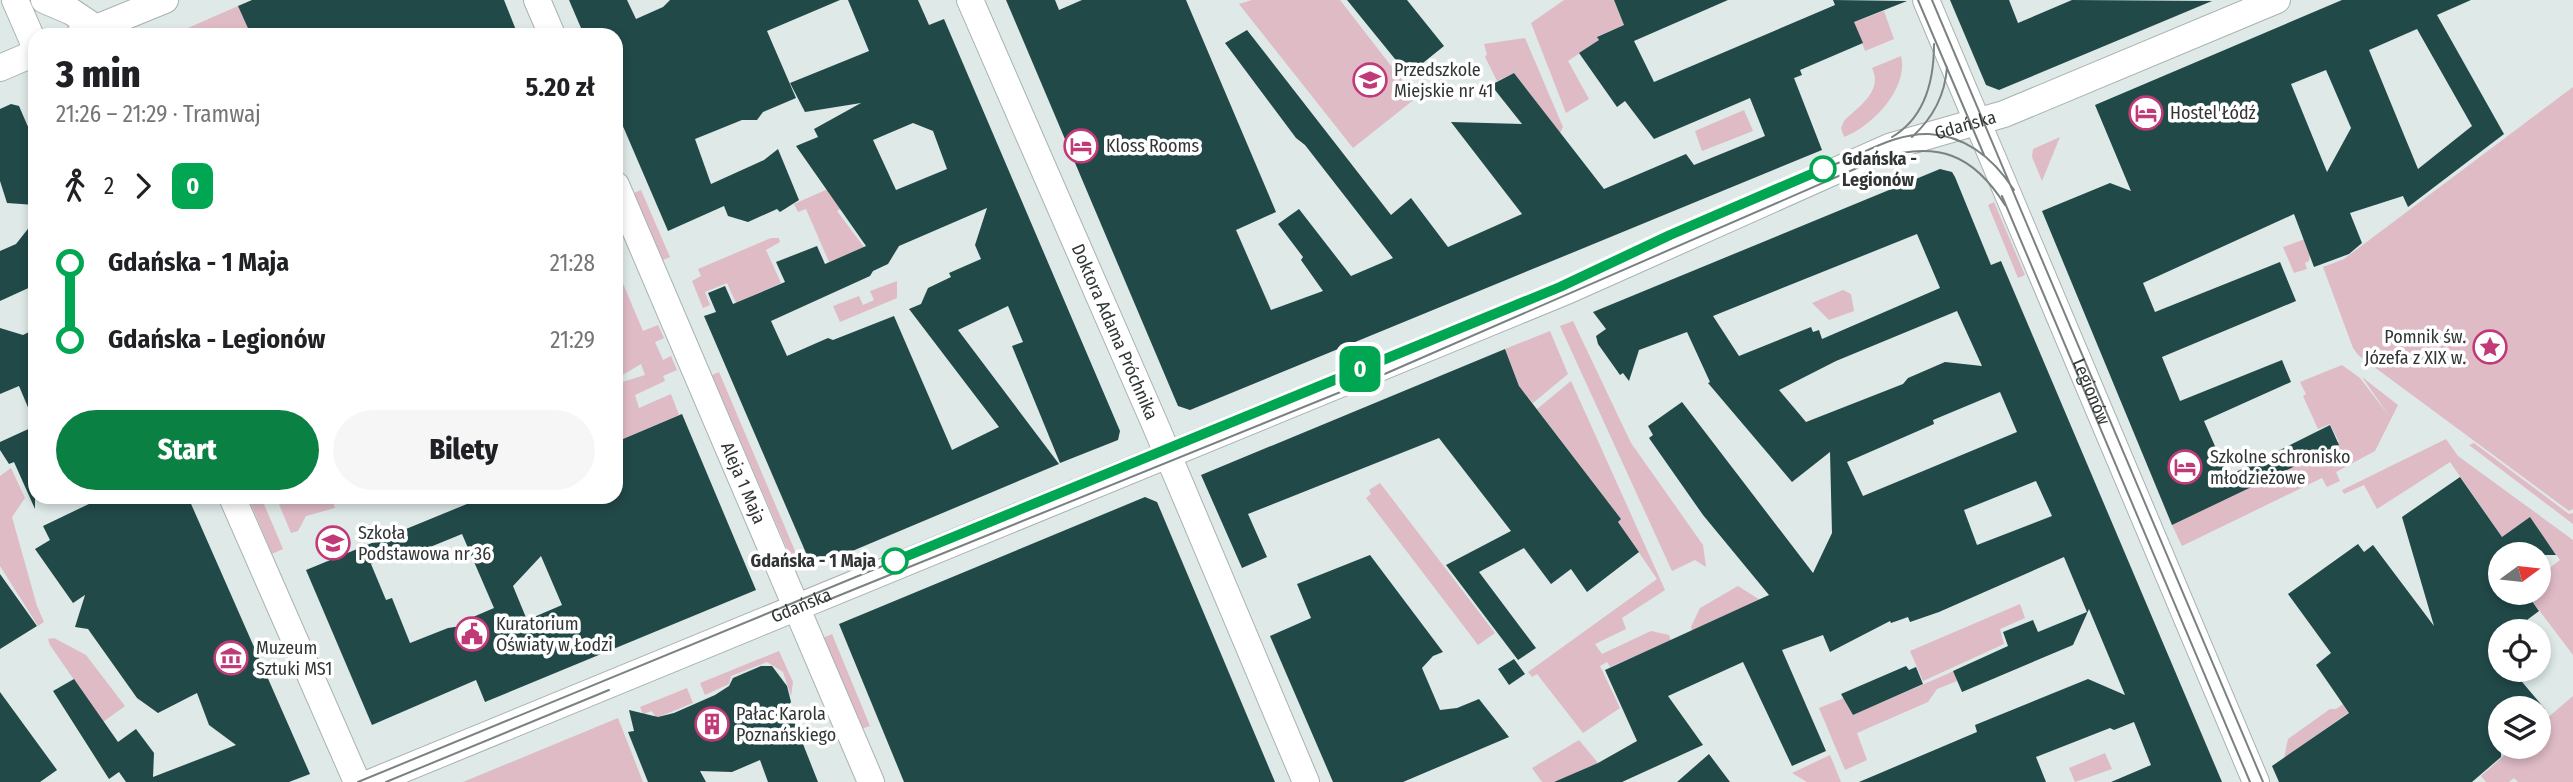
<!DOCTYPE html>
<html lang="pl">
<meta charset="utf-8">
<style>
:root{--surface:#fff;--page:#f6f6f6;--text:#202124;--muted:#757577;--accent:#0b8043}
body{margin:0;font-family:"Fira Sans Condensed",sans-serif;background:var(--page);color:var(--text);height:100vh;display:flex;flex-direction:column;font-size:26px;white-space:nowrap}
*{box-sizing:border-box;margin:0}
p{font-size:23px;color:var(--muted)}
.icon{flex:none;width:38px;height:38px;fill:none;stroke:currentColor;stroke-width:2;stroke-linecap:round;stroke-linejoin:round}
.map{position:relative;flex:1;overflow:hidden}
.panel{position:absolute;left:28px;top:28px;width:595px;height:476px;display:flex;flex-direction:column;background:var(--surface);border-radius:21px;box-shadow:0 4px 10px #0003}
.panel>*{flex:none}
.badge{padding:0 14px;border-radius:10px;font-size:24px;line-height:46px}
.needle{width:46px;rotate:75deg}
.controls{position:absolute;left:2488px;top:542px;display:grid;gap:14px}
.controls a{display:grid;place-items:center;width:63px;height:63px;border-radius:50%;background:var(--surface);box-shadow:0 4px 10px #0003;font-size:35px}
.map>.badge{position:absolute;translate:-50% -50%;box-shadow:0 0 0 4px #fff}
.legs{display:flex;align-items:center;gap:10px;height:77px;padding:0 28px;font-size:23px}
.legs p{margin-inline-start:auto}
.head{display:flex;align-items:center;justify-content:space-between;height:119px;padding:0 28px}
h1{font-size:38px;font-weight:800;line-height:52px}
.primary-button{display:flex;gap:14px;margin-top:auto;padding:14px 28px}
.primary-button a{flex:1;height:80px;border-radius:42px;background:var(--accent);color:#fff;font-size:28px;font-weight:800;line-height:80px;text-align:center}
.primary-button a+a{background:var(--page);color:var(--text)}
ul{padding:0 28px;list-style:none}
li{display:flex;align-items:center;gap:24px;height:77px;font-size:26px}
li i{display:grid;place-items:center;width:10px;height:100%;margin:0 9px;background:currentColor}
li i::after{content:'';width:18px;height:18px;margin:-9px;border:5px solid;border-radius:50%;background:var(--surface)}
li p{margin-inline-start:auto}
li:first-child i{background:linear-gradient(#0000 50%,currentColor 0)}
li:last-child i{background:linear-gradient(currentColor 50%,#0000 0)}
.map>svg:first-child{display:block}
.green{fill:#dfbbc6}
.building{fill:#214948;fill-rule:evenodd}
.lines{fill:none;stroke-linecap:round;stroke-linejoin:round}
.minor-casing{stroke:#a8b2b1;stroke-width:28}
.minor{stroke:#fff;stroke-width:26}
.tram{stroke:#7b8282;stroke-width:2}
.line-1-casing{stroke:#fff;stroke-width:16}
.line-1{stroke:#00a651;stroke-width:10}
.stop-1-dot{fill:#fff;stroke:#00a651;stroke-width:3.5}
.labels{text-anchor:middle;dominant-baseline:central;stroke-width:7;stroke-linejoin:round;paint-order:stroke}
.poi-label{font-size:18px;fill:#313535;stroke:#fff;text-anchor:start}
.street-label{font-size:18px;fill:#313535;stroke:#fff}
.stop-label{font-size:18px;font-weight:bold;fill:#313535;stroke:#fff;text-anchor:start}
</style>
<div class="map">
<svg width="2573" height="782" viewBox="0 0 2573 782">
<rect width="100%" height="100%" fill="#dee9e8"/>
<path class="green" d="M1252 0H1340L1416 98 1353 148 1239 4Z
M1564 0H1614L1624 25 1598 36 1599 40 1568 61 1589 99 1566 113 1531 23Z
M238 6 251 35H172Z
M1884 11 1894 39 1865 51 1854 22Z
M1525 38 1563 127 1560 133 1514 73 1497 81 1485 57 1487 54 1484 44Z
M1901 56C1909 89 1871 127 1844 137L1841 128 1844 121C1860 105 1883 92 1872 68Z
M2573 87V509L2569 511 2358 355 2353 348 2323 267 2344 259Z
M1744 110 1753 131 1702 151 1695 131Z
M2060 137 2042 181 2032 157 2033 149Z
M837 185 859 197 837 211 864 247 829 262 806 209 798 212 794 204Z
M641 190 670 257 663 260 634 193Z
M1994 202 2025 275 2018 278 1988 205Z
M771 238H779L780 242 766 250 781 283 736 303 727 283 705 292 710 305 703 308 692 281 701 276 698 269Z
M2305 239 2310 252 2309 261 2305 263 2307 269 2294 273 2283 247Z
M616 267 643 331 658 325 664 338 655 342 663 360 671 356 677 370 663 376 665 381 635 395 639 408 671 394 679 415 616 442V384L645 375 641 364 616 379Z
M897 281V298L840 322 833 306 859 296 863 305 874 300 870 291Z
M1843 290 1851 294 1854 311 1829 320 1812 303Z
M1573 321 1631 443 1703 545 1706 567 1695 560 1672 571 1560 326Z
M1550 331 1568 374 1533 403 1520 388 1505 349Z
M2342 365 2360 378 2390 417 2362 377 2398 405 2375 451 2336 472 2340 481 2327 487 2322 478 2182 546 2172 525 2339 442 2330 424 2318 429 2303 396 2306 394 2300 382Z
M719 372 801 565 795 567 712 375Z
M1571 381 1665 590 1622 618 1626 629 1595 644 1602 654 1651 631 1669 635 1671 641 1610 667 1607 662 1600 666 1620 708 1583 733 1537 674 1532 677 1528 672 1657 579 1618 522 1621 519 1537 409Z
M2446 439 2458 456 2573 540V655L2526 593H2539V576L2560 560 2530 518 2502 537 2450 462 2377 509 2364 485 2344 494 2342 490Z
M2474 443 2569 514 2573 513V524L2469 445Z
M11 468 25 498 12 517 37 606 44 622 38 626 0 566V476Z
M1380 483 1495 633 1478 645 1366 498 1371 494 1369 490Z
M248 497H261L283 549 272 554Z
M276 497H331L335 508 306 516 298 531 291 533Z
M1738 586 1760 600 1692 632 1691 627 1700 608Z
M2020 604 2025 618 2000 629 2004 644 1923 681 1910 651Z
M832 634 870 726 861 729 823 638Z
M54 638 86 655 125 706 103 722 50 645 48 639Z
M779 651 793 682 791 696 783 672 767 662 731 676 729 684 705 695 700 683Z
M1954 671 1957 681 1937 689 1928 702 1857 733 1867 760 1845 770 1819 708 1844 698 1853 715Z
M687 688 693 703 656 718 652 711 643 714 640 707Z
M2359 693 2365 701 2284 758 2288 739 2330 709H2336Z
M2573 696V782H2518L2514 778 2509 782H2486L2481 776 2514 747H2539V725Z
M618 718 643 782H463Z
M1579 740 1598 763 1554 782H1542L1532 768Z
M2105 753 2112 769 2075 782 2069 768Z
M1830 755 1841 782H1807L1792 773Z"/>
<path class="building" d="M252 0H504L518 35H251L238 6Z
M569 0H627L636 19 663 7 670 0H840L767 31 796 98 763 112 757 120H742L695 139 711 184 764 160 778 149 799 200 780 212 777 209 748 222 728 216 724 206 668 231 616 110V35H584Z
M848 0H918L929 25 944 19 1120 431 1118 440 1060 463 1012 346 1023 342 1008 306 958 330 1059 464 819 565 809 560 704 316 716 312 708 293 725 286 733 304 785 282 776 262 817 246 825 264 866 246 796 146 818 137 814 129 861 103 805 112 790 83 869 51ZM913 123 933 131 947 169 896 190 873 140ZM987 208 975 245 981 259 949 273 951 277 928 288 921 304 909 309 999 427 952 450 894 316 833 340 828 338 787 356 771 321 870 276 873 271 888 264 899 246Z
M1006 0H1055L1059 10 1082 0H1186L1276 212 1236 230 1271 310 1323 291 1301 260 1303 257 1278 224 1299 209 1351 276 1393 258 1305 145 1296 138 1225 43 1247 30 1391 215 1411 198 1448 247 1522 214 1451 122 1522 124 1491 85 1514 73 1604 189 1686 154 1694 165 1765 136 1750 98 1654 139 1625 101 1617 107 1579 53 1599 40 1597 37 1624 25 1614 0H1728L1634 41 1654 82 1835 5 1833 0 1907 1 1854 22 1863 43 1800 70 1802 75 1794 78 1822 150 1190 410 1178 406Z
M1347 0H1407L1444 46 1408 75Z
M1950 0H2009L2018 23 2072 0 2212 1 1999 90 1986 85Z
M2342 0H2471L2437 15 2504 134 2408 207 2403 196 2350 213 2362 243 2349 254 2314 267 2294 214 2143 283 2155 312 2280 262 2296 301 2162 357 2180 401 2282 360 2291 382 2204 421 2228 476 2330 425 2339 445 2172 525 2042 211 2110 183 2131 191 2095 105ZM2417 29 2472 126 2418 169 2369 50ZM2326 70 2351 128 2327 172 2291 84Z
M11 104 19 106 35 143V205L7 203 0 181V109Z
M1940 169 1952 172 1955 177 1991 265 2001 261 2222 782H2111L2151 765 2134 722 2114 730 2110 728 2036 757 2046 782H1859L1977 732 1975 725 2088 679 2125 695 2089 609 2073 645 1962 692 1953 671 2008 646 2003 632 2033 620 2038 632 2087 612 2064 557 1939 612 1910 622 1908 617 1891 623 1890 621 1830 652 1823 635 1782 650 1826 751 1792 766 1743 662 1668 696 1703 745 1622 782H1554L1598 763 1637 741 1605 670 1769 595 1703 515 1649 438 1653 435 1648 426 1682 402 1813 573 1832 533 1830 452 1792 482 1708 383 1710 382 1687 332 1639 350 1629 381 1623 373 1620 375 1598 344 1596 336 1606 329 1593 312ZM1917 234 1940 288 1822 339 1819 330 1813 332 1811 327 1739 356 1713 316ZM1957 311 1982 366 1945 362 1908 378 1903 384 1806 422 1779 390 1836 361ZM2000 392 2017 432 1863 496 1847 462 1934 424 1933 420ZM2036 481 2052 516 1977 545 1964 510Z
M35 220V285L0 301V251L16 244Z
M0 328 23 335 35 329V424L19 386 0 394Z
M1505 349 1519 386 1621 519 1618 522 1639 552 1587 592 1571 569 1551 584 1524 548 1479 572 1536 648 1518 660 1446 565 1511 531 1439 438 1248 514 1267 557 1242 568 1201 475Z
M682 414 756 590 485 702 476 680 372 725 306 570 484 497H616V442ZM462 534 494 608 466 620 468 625 448 628 410 643 392 598 386 600 371 564 405 549 408 556ZM541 556 562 605 527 620 513 586Z
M35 426V509L14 462 9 464 0 450V442Z
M2460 477 2502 537 2530 517 2556 555H2501V593H2526L2539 611 2511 632H2501V670H2512L2545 709H2501V757L2472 782H2279L2272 766 2349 713 2316 665 2331 653 2288 594 2358 544 2364 552 2373 545 2434 626 2402 517Z
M91 497H188L310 774 289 782H126L119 772 109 779 53 691 74 679 118 742 136 729 154 753 153 777 236 745 209 725 197 693 158 713 137 698 88 629 75 627 85 595 73 603 35 549 50 540 43 526 93 502Z
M1145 497 1157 502 1275 782H904L839 624Z
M1370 555 1443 652 1433 656 1422 668 1440 710 1457 708 1479 699 1509 737 1403 782H1333L1270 636 1311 618 1297 584Z
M0 574 37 626 0 649Z
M1514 659 1525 674 1509 685 1498 669Z
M761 666H772L787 686 791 702 788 706 818 782H768L760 760 732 772 700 771 706 782H648L628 732 634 731 629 710 658 717 674 713 715 695 729 686 733 678Z
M1906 666 1909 670 1916 667 1923 684 1853 715 1841 694Z
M0 692 57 770 40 782H0Z
M1709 754 1730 782H1677Z"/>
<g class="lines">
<defs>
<g id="minor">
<path d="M15 0 35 46"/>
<path d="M44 0 72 12 96 28"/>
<path d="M537 0 552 35"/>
<path id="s1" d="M970 0 1157 429 1306 782"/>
<path id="s2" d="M1926 0 2256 782"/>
<path d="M79 35 165 0"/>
<path d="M0 68 35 53"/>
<path id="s3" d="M616 185 871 782"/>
<path d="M232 497 357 782"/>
<path id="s4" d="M372 782 1569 290 1889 147 2004 114 2277 0"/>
</g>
</defs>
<use href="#minor" class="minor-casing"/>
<use href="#minor" class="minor"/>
<path class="tram" d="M1918 0 1984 155
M1932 0 2263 782
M1892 137C1926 117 1934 80 1934 44
M1912 137C1933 118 1945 96 1947 67
M2002 196 2250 782
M823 602 1380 376 1880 158C1938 141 1973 154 2005 205
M358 782 1560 287C1653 245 1743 201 1838 163 1867 152 1896 133 1929 134 1967 136 1994 159 2014 190
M386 782 609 690"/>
</g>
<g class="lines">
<defs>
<path id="line-1" d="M895 561 1560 287 1670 235 1823 169"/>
</defs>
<use href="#line-1" class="line-1-casing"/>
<use href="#line-1" class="line-1"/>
</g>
<defs>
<symbol id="school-ring" viewBox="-11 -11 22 22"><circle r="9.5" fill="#fff" stroke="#c13977" stroke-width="1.5"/><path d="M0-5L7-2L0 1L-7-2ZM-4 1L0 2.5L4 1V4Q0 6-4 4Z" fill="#c13977"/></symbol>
<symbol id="hotel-ring" viewBox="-11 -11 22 22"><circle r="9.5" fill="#fff" stroke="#c13977" stroke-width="1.5"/><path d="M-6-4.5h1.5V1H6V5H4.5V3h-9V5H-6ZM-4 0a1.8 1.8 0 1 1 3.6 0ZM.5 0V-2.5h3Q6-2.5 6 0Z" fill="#c13977"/></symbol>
<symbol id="sight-ring" viewBox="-11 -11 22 22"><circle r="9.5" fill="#fff" stroke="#c13977" stroke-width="1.5"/><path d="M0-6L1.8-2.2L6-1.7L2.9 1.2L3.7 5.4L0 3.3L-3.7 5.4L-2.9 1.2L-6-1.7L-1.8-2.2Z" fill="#c13977"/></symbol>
<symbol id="civic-ring" viewBox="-11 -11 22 22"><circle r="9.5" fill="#fff" stroke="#c13977" stroke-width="1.5"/><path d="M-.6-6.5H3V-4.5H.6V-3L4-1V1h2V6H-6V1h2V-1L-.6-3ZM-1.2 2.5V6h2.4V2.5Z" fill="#c13977"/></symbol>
<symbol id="museum-ring" viewBox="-11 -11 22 22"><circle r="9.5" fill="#fff" stroke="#c13977" stroke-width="1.5"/><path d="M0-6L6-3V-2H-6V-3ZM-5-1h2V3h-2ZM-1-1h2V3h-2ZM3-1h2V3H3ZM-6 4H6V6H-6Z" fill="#c13977"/></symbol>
<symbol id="building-ring" viewBox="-11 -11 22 22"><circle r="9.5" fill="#fff" stroke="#c13977" stroke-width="1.5"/><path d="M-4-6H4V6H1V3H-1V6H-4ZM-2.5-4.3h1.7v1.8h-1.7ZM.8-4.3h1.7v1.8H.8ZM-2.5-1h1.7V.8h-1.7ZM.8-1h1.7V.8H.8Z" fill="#c13977"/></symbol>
</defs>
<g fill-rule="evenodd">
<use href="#school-ring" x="1351" y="61" width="38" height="38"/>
<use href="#hotel-ring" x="2127" y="94" width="38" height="38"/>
<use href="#hotel-ring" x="1062" y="127" width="38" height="38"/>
<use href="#sight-ring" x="2471" y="328" width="38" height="38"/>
<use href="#hotel-ring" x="2166" y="448" width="38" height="38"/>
<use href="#school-ring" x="314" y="524" width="38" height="38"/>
<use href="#civic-ring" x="453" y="615" width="38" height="38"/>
<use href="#museum-ring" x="212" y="639" width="38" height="38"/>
<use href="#building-ring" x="693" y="705" width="38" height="38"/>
</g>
<g class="stop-1-dot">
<circle cx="1823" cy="169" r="12"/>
<circle cx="895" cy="561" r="12"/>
</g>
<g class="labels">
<g class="poi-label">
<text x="1394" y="70">Przedszkole<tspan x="1394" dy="21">Miejskie nr 41</tspan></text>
<text x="2170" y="113">Hostel Łódź</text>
<text x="1106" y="146">Kloss Rooms</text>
<text x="2466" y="337" text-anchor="end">Pomnik św.<tspan x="2466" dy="21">Józefa z XIX w.</tspan></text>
<text x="2210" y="457">Szkolne schronisko<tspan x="2210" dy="21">młodzieżowe</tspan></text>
<text x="358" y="533">Szkoła<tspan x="358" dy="21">Podstawowa nr 36</tspan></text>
<text x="496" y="624">Kuratorium<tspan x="496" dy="21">Oświaty w Łodzi</tspan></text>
<text x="256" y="648">Muzeum<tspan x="256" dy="21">Sztuki MS1</tspan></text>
<text x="736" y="714">Pałac Karola<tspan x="736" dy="21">Poznańskiego</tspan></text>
</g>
<g class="street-label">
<text stroke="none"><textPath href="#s4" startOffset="1724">Gdańska</textPath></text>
<text stroke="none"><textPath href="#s1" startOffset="362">Doktora Adama Próchnika</textPath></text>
<text stroke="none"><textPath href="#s2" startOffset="425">Legionów</textPath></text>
<text stroke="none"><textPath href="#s3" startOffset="324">Aleja 1 Maja</textPath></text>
<text stroke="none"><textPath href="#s4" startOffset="464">Gdańska</textPath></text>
</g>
<g class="stop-label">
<text x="1842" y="159">Gdańska -<tspan x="1842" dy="21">Legionów</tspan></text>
<text x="876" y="561" text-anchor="end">Gdańska - 1 Maja</text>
</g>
</g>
</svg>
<div class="controls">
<a><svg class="needle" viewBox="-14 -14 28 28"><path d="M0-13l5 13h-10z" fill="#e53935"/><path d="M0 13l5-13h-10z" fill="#757577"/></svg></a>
<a><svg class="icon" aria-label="locate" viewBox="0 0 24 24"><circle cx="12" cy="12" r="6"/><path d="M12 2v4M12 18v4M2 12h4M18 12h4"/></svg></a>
<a><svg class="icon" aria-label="layers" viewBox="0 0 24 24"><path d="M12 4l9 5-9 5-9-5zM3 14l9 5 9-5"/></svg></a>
</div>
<b class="badge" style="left:1360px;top:369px;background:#00a651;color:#fff">0</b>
<section class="panel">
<div class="head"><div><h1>3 min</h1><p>21:26 – 21:29 · Tramwaj</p></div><b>5.20 zł</b></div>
<div class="legs"><svg class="icon" aria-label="walk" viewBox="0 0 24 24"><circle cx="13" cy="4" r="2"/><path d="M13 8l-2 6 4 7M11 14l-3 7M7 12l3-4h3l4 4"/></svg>2<svg class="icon" aria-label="forward" viewBox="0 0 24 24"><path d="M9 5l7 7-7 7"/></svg><b class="badge" style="background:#00a651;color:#fff">0</b></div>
<ul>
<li><i style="color:#00a651"></i><b>Gdańska - 1 Maja</b><p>21:28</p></li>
<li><i style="color:#00a651"></i><b>Gdańska - Legionów</b><p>21:29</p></li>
</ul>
<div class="primary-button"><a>Start</a><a>Bilety</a></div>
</section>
</div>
